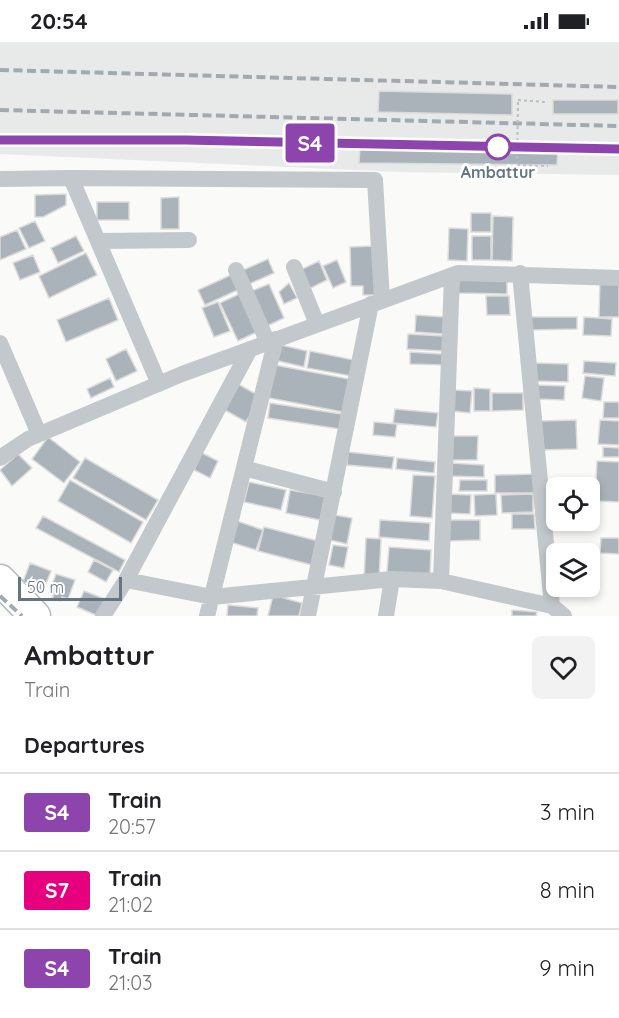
<!DOCTYPE html>
<style>
:root{--surface:#fff;--page:#f2f2f2;--text:#202124;--muted:#757577;--line:#e0e0e0}
body{margin:0;font-family:Quicksand,sans-serif;background:var(--page);color:var(--text);height:100vh;display:flex;flex-direction:column;font-size:22px;white-space:nowrap}
*{box-sizing:border-box;margin:0}
p{font-size:20px;color:var(--muted)}
.icon{flex:none;width:33px;height:33px;fill:none;stroke:currentColor;stroke-width:2;stroke-linecap:round;stroke-linejoin:round}
.map{position:relative;height:574px;overflow:hidden}
.side{display:flex;flex-direction:column;background:var(--surface);flex:1}
.side>*{flex:none}
.badge{padding:0 12px;border-radius:4px;font-size:21px;line-height:39px}
.buttons{position:absolute;left:546px;top:435px;display:grid;gap:12px}
.buttons a{display:grid;place-items:center;width:54px;height:54px;border-radius:9px;background:var(--surface);box-shadow:0 3px 9px #0003;font-size:30px}
.scale{position:absolute;left:18px;bottom:15px;width:104px;box-sizing:border-box;padding-left:6px;border:3px solid #657683;border-top:0;font-size:16px;line-height:21px;white-space:nowrap;color:#657683;-webkit-text-stroke:4px #fff;paint-order:stroke}
.map>.badge{position:absolute;translate:-50% -50%;box-shadow:0 0 0 3px #fff}
h2{padding:0 24px;font-size:22px;line-height:54px}
.round{display:grid;place-items:center;flex:none;width:63px;height:63px;border-radius:9px;background:var(--page)}
.head{display:flex;align-items:center;justify-content:space-between;height:102px;padding:0 24px}
h1{font-size:28px;font-weight:800;line-height:45px}
ul{padding:0;list-style:none}
li{display:flex;align-items:center;gap:18px;height:78px;padding:0 24px;border-top:2px solid var(--line)}
li div{flex:1}
li b{display:block;font-size:22px}
li em{font-style:normal}
li .badge{min-width:66px;font-weight:700;text-align:center}
.status{display:flex;justify-content:space-between;align-items:center;height:42px;padding:0 30px;background:var(--surface);direction:ltr}
.status svg{height:16px;fill:currentColor}
.map>svg:first-child{display:block}
.built{fill:#e8e9e9}
.building{fill:#aab3b9;stroke:#dcdcda;stroke-width:1.5}
.lines{fill:none;stroke-linecap:round;stroke-linejoin:round}
.highway-casing{stroke:#b4b9bd;stroke-width:33}
.path{stroke:#bbbfc2;stroke-width:2;stroke-dasharray:3 3;stroke-linecap:butt}
.street{stroke:#c3c8cc;stroke-width:16}
.highway{stroke:#fff;stroke-width:30}
.rail{stroke:#a2aab0;stroke-width:4;stroke-dasharray:9 4.5;stroke-linecap:butt}
.path-bridge{stroke:#bbbfc2;stroke-width:2;stroke-dasharray:3 3;stroke-linecap:butt}
.line-casing{stroke:#fff;stroke-width:14}
.line{stroke:#8e44ad;stroke-width:9}
.stop-dot{fill:#fff;stroke:#8e44ad;stroke-width:3}
.labels{text-anchor:middle;dominant-baseline:central;stroke-width:6;stroke-linejoin:round;paint-order:stroke}
.stop-label{font-size:16px;font-weight:bold;fill:#657683;stroke:#fff}
</style>
<div class="status"><b>20:54</b><svg viewBox="0 0 49 12"><path d="M0 12V9h3v3zM5 12V6h3v6zM10 12V3h3v9zM15 12V0h3v12zM26 1h20v11H26zM47 4h2v5h-2z"/></svg></div>
<div class="map">
<svg width="619" height="574" viewBox="0 0 619 574">
<rect width="100%" height="100%" fill="#fafaf8"/>
<path class="built" d="M0 0H619V133L400 130 0 112Z"/>
<path class="building" d="M379 49 512 52V73L378 70Z
M553 58H618V72H553Z
M360 104 558 108 557 123 359 121Z
M66 152V163L43 175H35V153Z
M179 155V187H161V156Z
M97 160H129V178H97Z
M471 171H491V190H471Z
M493 174 513 175 512 219 492 218Z
M35 179 45 199 29 206 19 186Z
M449 186 468 187 467 219 448 218Z
M17 188 26 207 0 218V195Z
M76 194 84 209 58 221 51 206Z
M472 194H491V218H472Z
M372 204 376 253H363V244H351L350 205Z
M86 211 97 233 49 256 39 234Z
M33 213 40 230 20 238 13 221Z
M268 217 274 231 247 243 241 229Z
M337 218 346 240 333 246 323 224Z
M319 219 327 238 307 248 298 229Z
M233 232 240 247 205 263 198 248Z
M459 234 507 235V252L458 251Z
M600 236 619 237V275H599Z
M289 241 297 256 284 262 279 250Z
M269 242 284 276 265 285 249 250Z
M241 251 259 289 238 299 220 261Z
M486 254H509L510 273H487Z
M109 256 118 278 66 300 57 278Z
M218 260 230 289 214 295 202 266Z
M416 273 444 275 443 292 415 290Z
M529 275H577V287L530 288Z
M584 275 612 277 611 294 583 293Z
M408 292 443 294V309L407 307Z
M277 302 307 309 304 325 274 318Z
M126 307 137 329 116 339 106 317Z
M310 309 354 318 351 334 307 326Z
M410 310 442 312V323L410 322Z
M584 319 616 321 615 334 583 331Z
M536 321 568 322V340L535 339Z
M275 323 349 337 343 370 269 356Z
M585 334 604 336 601 359 582 356Z
M110 336 114 345 91 356 87 347Z
M238 342 261 355 246 380 223 367Z
M535 343 565 344 564 358 535 357Z
M474 346 490 347V369H474Z
M454 348 472 349 470 371 452 369Z
M492 351H523V368L492 369Z
M604 360H619V376H603Z
M270 361 348 373 346 388 268 376Z
M395 367 438 371 436 385 393 381Z
M576 378 577 407 540 408 539 379Z
M600 378 619 379V403L598 402Z
M374 380 397 382 395 395 373 393Z
M449 394H478L477 418H448Z
M48 395 80 420 64 441 32 417Z
M603 405 619 406V415H603Z
M348 410 394 415 392 427 347 423Z
M202 411 218 419 210 436 194 428Z
M18 412 32 426 12 444 0 428Z
M85 416 158 458 146 478 73 436Z
M397 416 435 420 434 431 396 427Z
M597 419 619 420V460L595 459Z
M450 421 484 423V435L449 434Z
M535 432V451H495V433Z
M413 433 435 434 432 476 410 474Z
M70 438 143 480 131 501 58 459Z
M460 438H487V449H459Z
M249 440 286 448 281 468 244 460Z
M290 448 325 454 320 478 286 471Z
M449 452 471 453 470 472 448 471Z
M496 452 497 473 475 474 474 453Z
M533 452V470L502 471 501 453Z
M512 472H534L535 487H512Z
M335 473 352 476 347 502 330 498Z
M43 474 125 518 119 530 36 486Z
M380 478 430 481 429 499 379 495Z
M448 478H480V498L449 499Z
M237 479 263 488 256 508 230 500Z
M264 485 318 499 312 523 258 509Z
M366 496 381 497 379 538 364 537Z
M601 496H619V512L600 511Z
M333 503 348 505 344 526 329 523Z
M389 505 431 508 430 533 387 530Z
M94 518 113 528 106 540 88 530Z
M30 521 51 529 43 549 36 546 34 550 27 547 29 542 23 540Z
M56 532 75 538 68 557 62 555 60 559 52 556 54 552 49 551Z
M84 549 105 557 98 574 77 565Z
M273 553 302 561 299 574H268Z
M228 563 258 566 257 574H227Z
M512 568 537 570 536 574H512Z"/>
<g class="lines">
<defs>
<path id="highway" d="M0 538 35 574"/>
</defs>
<use href="#highway" class="highway-casing"/>
<path class="path" d="M518 58 545 60
M517 123 548 124"/>
<path class="street" d="M0 137 71 136
M99 199 189 198
M294 225 317 282
M236 228 268 301
M520 231 552 564
M0 301 39 392
M159 342 71 136 375 138 382 258
M0 416 28 397 182 332 458 231 619 236
M244 426 334 450
M126 538 212 555 392 537 441 539 552 564 564 574
M441 539 452 233
M103 574 126 538 250 307
M207 574 276 297
M308 574 371 262
M386 574 392 537"/>
<use href="#highway" class="highway"/>
<path class="rail" d="M0 28 619 45
M0 68 619 84
M0 98H185L619 107
M0 554 22 574"/>
<path class="path-bridge" d="M517 123 518 58"/>
</g>
<g class="lines">
<defs>
<path id="line" d="M0 98H185L619 107"/>
</defs>
<use href="#line" class="line-casing"/>
<use href="#line" class="line"/>
</g>
<circle class="stop-dot" cx="498" cy="105" r="12"/>
<g class="labels">
<g class="stop-label">
<text x="498" y="130">Ambattur</text>
</g>
</g>
</svg>
<div class="buttons">
<a><svg class="icon" aria-label="locate" viewBox="0 0 24 24"><circle cx="12" cy="12" r="6"/><path d="M12 2v4M12 18v4M2 12h4M18 12h4"/></svg></a>
<a><svg class="icon" aria-label="layers" viewBox="0 0 24 24"><path d="M12 4l9 5-9 5-9-5zM3 14l9 5 9-5"/></svg></a>
</div>
<div class="scale">50 m</div>
<b class="badge" style="left:310px;top:101px;background:#8e44ad;color:#fff">S4</b>
</div>
<section class="side">
<div class="head"><div><h1>Ambattur</h1><p>Train</p></div><a class="round"><svg class="icon" aria-label="heart" viewBox="0 0 24 24"><path d="M12 20l-8-8c-3-5 5-10 8-4 3-6 11-1 8 4z"/></svg></a></div>
<h2>Departures</h2>
<ul>
<li><span class="badge" style="background:#8e44ad;color:#fff">S4</span><div><b>Train</b><p>20:57</p></div><em>3 min</em></li>
<li><span class="badge" style="background:#e6007e;color:#fff">S7</span><div><b>Train</b><p>21:02</p></div><em>8 min</em></li>
<li><span class="badge" style="background:#8e44ad;color:#fff">S4</span><div><b>Train</b><p>21:03</p></div><em>9 min</em></li>
</ul>
</section>
